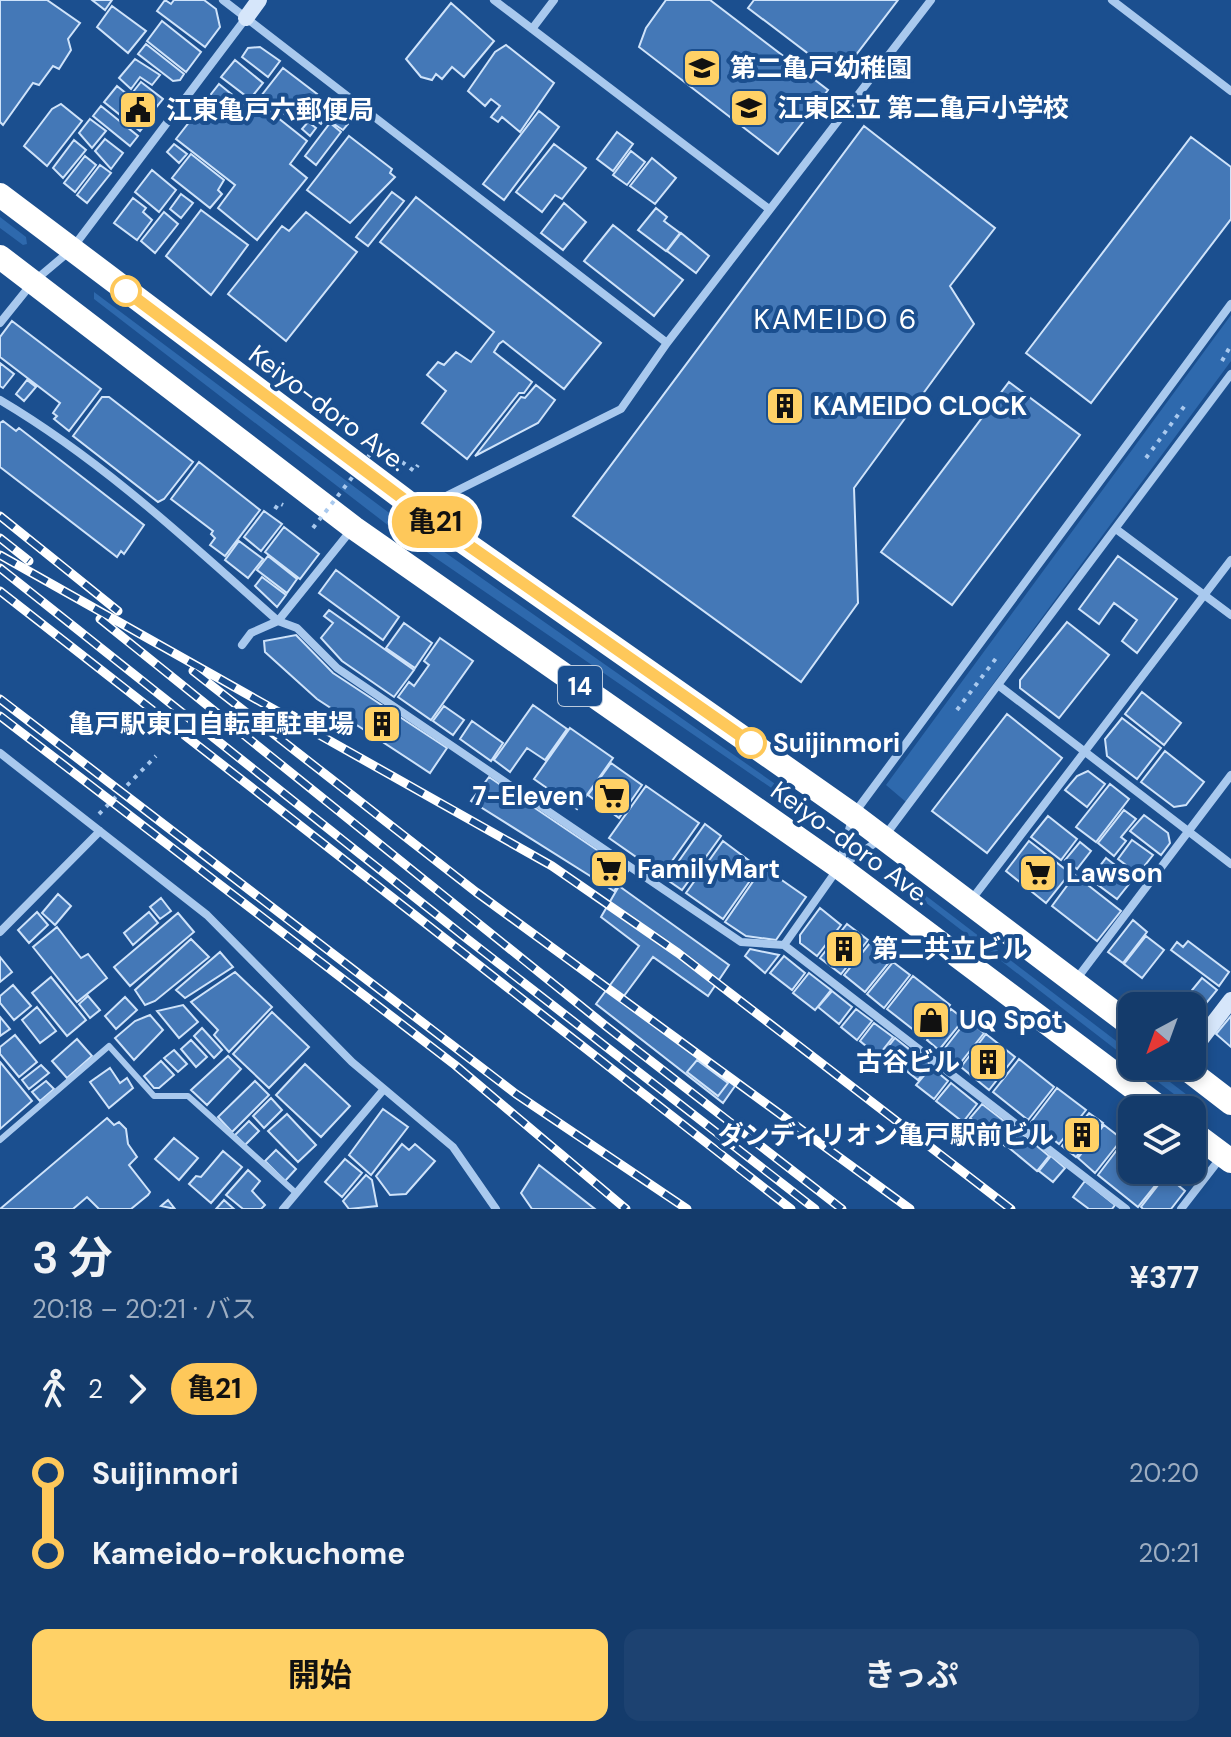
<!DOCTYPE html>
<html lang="ja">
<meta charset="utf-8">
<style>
:root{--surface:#143b6b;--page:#1d4271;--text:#f1f3f6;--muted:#9dadc1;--line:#33557e;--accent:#ffd166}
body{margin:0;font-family:"DM Sans","Noto Sans JP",sans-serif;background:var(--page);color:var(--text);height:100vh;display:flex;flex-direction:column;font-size:30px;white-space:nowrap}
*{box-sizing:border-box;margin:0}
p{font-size:26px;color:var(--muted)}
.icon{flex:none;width:44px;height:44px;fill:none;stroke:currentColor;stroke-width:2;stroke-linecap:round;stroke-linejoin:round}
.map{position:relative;height:1209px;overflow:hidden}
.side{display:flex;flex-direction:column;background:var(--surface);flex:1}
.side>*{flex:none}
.badge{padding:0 16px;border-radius:26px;font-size:28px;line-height:52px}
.needle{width:52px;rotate:221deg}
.fabs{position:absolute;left:1118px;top:992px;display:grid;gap:16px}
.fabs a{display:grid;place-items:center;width:88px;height:88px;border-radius:16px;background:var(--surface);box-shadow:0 4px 12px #0003,0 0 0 2px var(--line);font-size:40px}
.map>.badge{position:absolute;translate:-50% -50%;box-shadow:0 0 0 4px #fff}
.legs{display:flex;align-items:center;gap:12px;height:88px;padding:0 32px;font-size:26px}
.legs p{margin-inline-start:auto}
.head{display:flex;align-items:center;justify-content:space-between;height:136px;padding:0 32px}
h1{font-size:44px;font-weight:700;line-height:60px}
.action{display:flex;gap:16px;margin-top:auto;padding:16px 32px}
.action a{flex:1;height:92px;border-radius:16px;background:var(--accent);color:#111;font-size:32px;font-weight:700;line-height:92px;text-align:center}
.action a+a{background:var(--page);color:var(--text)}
ul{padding:0 32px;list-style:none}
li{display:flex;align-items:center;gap:28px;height:80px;font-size:30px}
li i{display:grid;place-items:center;width:12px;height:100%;margin:0 10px;background:currentColor}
li i::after{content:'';width:20px;height:20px;margin:-10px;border:6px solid;border-radius:50%;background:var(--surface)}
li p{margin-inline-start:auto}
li:first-child i{background:linear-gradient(#0000 50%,currentColor 0)}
li:last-child i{background:linear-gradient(currentColor 50%,#0000 0)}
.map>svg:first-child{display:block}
.green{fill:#2e69ad}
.building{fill:#4478b7;stroke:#cfe3fa;stroke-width:2}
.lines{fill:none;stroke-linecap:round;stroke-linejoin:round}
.path{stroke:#a9c9ee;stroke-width:4;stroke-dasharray:4 6;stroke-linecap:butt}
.lane{stroke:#a9c9ee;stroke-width:6}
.street{stroke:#a9c9ee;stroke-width:8}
.secondary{stroke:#d6e6fa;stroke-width:16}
.highway{stroke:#fff;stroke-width:24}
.rail-casing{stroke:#fff;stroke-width:9}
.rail{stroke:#1b4f8f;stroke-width:6;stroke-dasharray:18;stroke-linecap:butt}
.path-bridge{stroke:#a9c9ee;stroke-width:4;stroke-dasharray:4 6;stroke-linecap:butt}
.line-1-casing{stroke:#fff;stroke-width:18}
.line-1{stroke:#fec85a;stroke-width:12}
.stop-1-dot{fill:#fff;stroke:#fec85a;stroke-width:4}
.labels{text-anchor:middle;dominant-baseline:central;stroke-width:8;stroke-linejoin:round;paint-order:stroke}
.shield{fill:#1b4f8f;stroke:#bbcadd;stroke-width:2}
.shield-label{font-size:24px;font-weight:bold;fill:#fff}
.poi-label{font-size:26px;font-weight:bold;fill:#fff;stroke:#1b4f8f;text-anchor:start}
.street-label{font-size:26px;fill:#fff;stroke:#1b4f8f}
.stop-label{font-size:26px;font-weight:bold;fill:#fff;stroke:#1b4f8f;text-anchor:start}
.neighbourhood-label{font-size:28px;letter-spacing:2px;fill:#fff;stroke:#1b4f8f}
</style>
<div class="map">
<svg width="1231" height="1209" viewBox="0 0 1231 1209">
<rect width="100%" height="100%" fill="#1b4f8f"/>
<path class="green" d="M0 217 26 237 27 244 23 245 0 228Z
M94 292 396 518 821 816V822L389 526 94 299Z
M1231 315V361L906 802 886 785Z
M904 879 1132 1053V1062L903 885Z
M1137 1066H1149L1195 1101 1196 1106 1191 1107Z"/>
<path class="building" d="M0 0H47L80 23 68 39 71 50 59 69 53 66 39 85 33 83 3 125 0 122Z
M92 0H112L105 10Z
M165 0 171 4 174 0H204L216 9 220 27 205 47 157 11Z
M666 0H710L828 90 778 154 639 47 646 28Z
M754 0H898L839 77 748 8Z
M451 3 494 41 464 77 452 67 442 79 436 74 432 80 421 77 406 59Z
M112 6 146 31 128 53 97 27Z
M162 21 201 52 186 72 147 41Z
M146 44 184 74 180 80 173 81 138 54Z
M506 45 554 83 520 132 502 117 498 122 491 117 500 106 491 99 485 106 468 91 495 52Z
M260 47 280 61 268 77 242 57 248 48Z
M135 59 160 75 152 85 140 77 131 89 119 78Z
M235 60 263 83 250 99 221 77Z
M283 68 317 94 295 122 261 96Z
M141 82 163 99 154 110 133 92Z
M219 84 250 109 258 102 307 141 290 164 307 178 257 240 218 208 235 185 176 139Z
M117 86 153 115 140 131 104 102Z
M323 99 334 108 321 124 310 116Z
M61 104 82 121 47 166 24 146 52 109Z
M101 106 138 136 130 146 93 116Z
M539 111 559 127 504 200 483 184Z
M336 115 348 124 343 130 331 122Z
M90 119 106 131 92 148 79 133Z
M308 122 316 128 310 136 302 129Z
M330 123 341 132 316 165 305 156Z
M864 126 995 228 950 286 974 324 854 488 858 603 801 682 573 516Z
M617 132 633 144 613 171 597 159Z
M349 136 392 169 390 173 395 177 350 223 307 190Z
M1191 137 1231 167V219L1091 403 1026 353Z
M105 139 123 153 111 169 95 151Z
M74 140 86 150 63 178 53 168Z
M174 144 187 154 179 163 167 152Z
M554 144 586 168 562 199 555 195 542 212 516 192Z
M631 151 645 162 627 185 613 175Z
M191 154 224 180 218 190 222 194 210 208 172 178Z
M85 156 96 165 75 192 64 183Z
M652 158 676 178 655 204 630 186Z
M100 165 111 173 87 203 77 195Z
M152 170 176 190 159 212 135 192Z
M392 192 404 201 368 246 356 237Z
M181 194 193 203 181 218 170 209Z
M416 197 601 343 564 389 503 341 499 344 494 352 532 382 524 393H519L467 459 422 423 446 391 427 375 438 362 444 365 456 352 471 362 494 332 380 242Z
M133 198 146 208 143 212 152 220 137 240 114 223Z
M564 203 586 222 563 250 541 233Z
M656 208 667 217 664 221 680 233 666 251 638 230Z
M201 210 248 245 211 295 166 256Z
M164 212 178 224 155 253 141 241Z
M306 212 357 252 286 341 228 294 282 226 289 231Z
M613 225 683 280 654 316 584 261Z
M681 233 709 256 696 273 667 251Z
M12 321 101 389 69 431 54 419 57 416 53 413 60 403 0 357V337Z
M0 363 14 374 3 388 0 386Z
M27 380 36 387 24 401 16 394Z
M1009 382 1080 435 952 605 881 552Z
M536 385 555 400 538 423 475 456 521 397 525 398Z
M102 397H109L193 462 164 499 158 502 73 436Z
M3 421 16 431 19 428 144 525 124 554 121 551 117 557 0 467V423Z
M199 462 260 510 225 556 210 545 215 538 211 534 213 531 171 499Z
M264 511 282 524 261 551 244 537Z
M284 527 319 554 300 579 265 552Z
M239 541 263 559 248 578 225 560Z
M268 556 297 579 287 593 257 570Z
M1118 556 1177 599 1137 653 1122 641 1137 620 1114 603 1099 624 1079 609Z
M336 570 399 617 383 640 319 593Z
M262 577 286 595 277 607 255 586Z
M329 610 414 670 394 697 342 661 321 638 333 623 324 616Z
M1067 622 1109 655 1059 718 1020 688V680Z
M404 623 432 643 415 668 386 648Z
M296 635 333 673 447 748 430 773 317 699 265 652 264 641Z
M440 638 473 661 431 720 398 697 409 682 414 686 429 665 424 661Z
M1142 692 1181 723 1164 745 1125 714Z
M533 705 567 729 545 760 527 748 510 772 494 760Z
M444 706 464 720 453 735 433 721Z
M1007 714 1062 758 987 853 932 811Z
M1122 718 1161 748 1137 779 1107 756 1105 739Z
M472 721 503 743 491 761 460 739Z
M570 728 613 758 577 809 534 779Z
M1165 751 1204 782 1186 805 1174 807 1141 782Z
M611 763 642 785 619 818 588 795Z
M1088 771 1105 784 1087 807 1065 790 1077 776Z
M489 777 628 871 614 891 471 801Z
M1110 784 1129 799 1096 842 1076 827Z
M646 786 699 823 662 875 609 838Z
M1124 810 1136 819 1121 837 1126 841 1114 856 1098 843Z
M1144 815 1168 833 1170 843 1161 855 1130 831Z
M1048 816 1077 839 1061 860 1031 837Z
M705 824 721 836 682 890 666 879Z
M1132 840 1153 855 1138 874 1118 859Z
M723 841 759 868 723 919 686 893Z
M1029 841 1070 873 1046 903 1006 871Z
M1080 842 1091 851 1077 869 1065 860Z
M1106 858 1133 879 1117 899 1090 879Z
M763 867 806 897 776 940 746 936 725 922Z
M1075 875 1121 911 1097 941 1052 906Z
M619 886 729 965 708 996 653 957 621 1000 735 1086 723 1103 596 1004 639 946 601 917Z
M58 894 71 906 55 925 42 913Z
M161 898 171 911 160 919 150 907Z
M820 908 841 925 817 956 800 943V935Z
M37 912 48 925 29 943 18 930Z
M149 912 158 923 133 945 124 933Z
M178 913 194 932 130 986 114 967Z
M1133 920 1147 932 1123 963 1108 952Z
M847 924 868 940 841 974 820 958Z
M57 927 81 958 88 954 107 978 77 1002 33 947Z
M1146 936 1164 950 1142 978 1124 964Z
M191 939 209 957 155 1001 145 1005 135 990Z
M1188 941 1229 972 1219 986 1171 950 1177 942 1183 947Z
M870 943 891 960 865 992 844 975Z
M750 949 779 955 765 973 745 956Z
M220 952 233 967 185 998 176 990Z
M784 956 805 973 792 990 770 973Z
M0 957 12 972 0 982Z
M893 962 910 975 884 1008 867 994Z
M235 972 272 1007 229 1052 214 1035 218 1030 191 1002Z
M809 973 831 990 815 1010 793 993Z
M913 976 950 1005 924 1038 887 1009Z
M51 977 86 1020 67 1036 32 993Z
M1202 978 1217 990 1194 1018 1192 1006H1179Z
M13 985 31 1006 14 1020 0 1003V996Z
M832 991 852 1007 839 1024 818 1007Z
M88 996 100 1010 90 1018 79 1004Z
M125 997 137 1010 116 1029 105 1016Z
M183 1005 198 1022 179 1038 157 1011Z
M37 1007 56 1031 40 1043 22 1020Z
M856 1009 872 1021 857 1040 841 1027Z
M951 1009 964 1019 939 1050 927 1040Z
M272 1012 309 1047 269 1088 233 1054Z
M150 1015 163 1030 134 1060 115 1038 135 1021Z
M1231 1016V1047L1216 1034Z
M0 1017 10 1029 0 1036Z
M967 1020 984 1033 958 1066 941 1053Z
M874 1023 893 1037 878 1056 860 1041Z
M202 1028 222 1050 214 1058 194 1036Z
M986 1034 1015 1057 989 1090 961 1067Z
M15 1035 37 1062 19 1077 0 1054V1047Z
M895 1038 914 1053 899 1072 880 1057Z
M77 1039 92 1056 67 1078 52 1061Z
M191 1040 207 1057 196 1067 181 1049Z
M174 1050 187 1064 178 1072 164 1058Z
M916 1053 930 1064 918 1080 904 1069Z
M228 1056 241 1069 207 1105 191 1090Z
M1019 1059 1054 1087 1028 1120 993 1092Z
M697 1060 728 1083 718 1096 687 1072Z
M161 1061 174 1075 159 1088H154L144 1076Z
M0 1062 32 1101 0 1129Z
M305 1064 350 1106 321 1137 276 1095Z
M41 1065 49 1073 29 1089 22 1080Z
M931 1067 948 1081 934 1099 916 1085Z
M110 1068 120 1083 127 1078 133 1088 109 1108 90 1082Z
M46 1081 54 1089 40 1101 32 1092Z
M255 1081 269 1095 232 1132 218 1117Z
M951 1083 977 1104 963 1122 936 1101Z
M1057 1088 1086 1110 1059 1144 1031 1122Z
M271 1098 282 1110 264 1128 253 1116Z
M982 1104 1017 1131 1005 1146 970 1118Z
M383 1109 408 1127 371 1175 349 1155Z
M1089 1113 1103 1123 1076 1157 1062 1146Z
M287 1114 316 1145 298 1162 268 1131Z
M107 1118 114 1125 119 1122 126 1129 128 1144 137 1157 129 1165 150 1192 148 1195 131 1209H99L87 1197 73 1209H0Z
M249 1121 259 1131 245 1145 235 1135Z
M1104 1125 1122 1139 1095 1173 1078 1158Z
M1020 1132 1049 1156 1037 1171 1008 1147Z
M174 1138 198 1158 179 1180 155 1159Z
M1126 1138 1132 1143V1170L1167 1171 1138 1207 1098 1175Z
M402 1144 409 1150 415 1144 435 1161 406 1194 390 1195 376 1176Z
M276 1150 296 1169 285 1181 265 1161Z
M223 1151 242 1167 211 1203 189 1184 196 1176 201 1177Z
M1051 1156 1065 1168 1053 1182 1039 1171Z
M345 1159 362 1173 342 1197 325 1182Z
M539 1165 595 1209H532L521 1193Z
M248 1170 260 1181 252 1191 265 1205 261 1209H243L226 1195Z
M366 1175 372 1180 377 1206 349 1209 343 1201Z
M1166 1175 1185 1191 1171 1209H1143L1141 1207Z
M1085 1181 1115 1205 1112 1209H1089L1073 1197Z
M168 1200 175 1209 161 1206Z
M224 1200 234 1209H216Z"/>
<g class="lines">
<path class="path" d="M1222 361 1231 345
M378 444 414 471 418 465
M1146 458 1186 404
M275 509 279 503 283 505
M957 710 997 657
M99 814 156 756"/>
<path class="lane" d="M0 1140 109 1046 154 1096H188L296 1193"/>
<path class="street" d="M223 0 667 343
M494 0 769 209
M1112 0 1231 91
M532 29 554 0
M0 323 33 282 71 250 246 18
M0 400C103 461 189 542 278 621L297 628 337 668 741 942 784 945 1126 1209
M422 508 621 409 667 343 931 0
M1116 529 1231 615
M242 645 251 633 278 621 352 529
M998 685 1231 864
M0 753 207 915 352 1062 453 1147 496 1209
M841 866 884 837 1231 374
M972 899 1231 560
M0 932 100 831
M784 945 839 867 853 815 1231 304
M1075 981 1231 775
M283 1209 384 1089
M1181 1209 1222 1156"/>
<path class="secondary" d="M246 18 259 0
M1192 1051 1231 1000"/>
<path class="highway" d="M0 195 418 510 853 815 1132 1026
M0 257 354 528 839 867 1163 1110
M1183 1066 1231 1103
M1192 1132 1231 1161"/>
<defs>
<path id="rail" d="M0 516 118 611
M0 538 29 561
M0 555 552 866 678 953 1011 1209
M0 568 466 938 815 1209
M0 591 791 1209
M100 619 607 1027 842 1209
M193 671 476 892 910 1209
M0 699 516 1094 687 1209
M0 716 455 1065 626 1209"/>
</defs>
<use href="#rail" class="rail-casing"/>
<use href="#rail" class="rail"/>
<path class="path-bridge" d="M313 528 378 444"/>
</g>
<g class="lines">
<defs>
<path id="line-1" d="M126 291 418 510 751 743"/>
</defs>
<use href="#line-1" class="line-1-casing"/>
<use href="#line-1" class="line-1"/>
</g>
<defs>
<symbol id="school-square" viewBox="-11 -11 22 22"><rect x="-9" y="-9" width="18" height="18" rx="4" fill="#ffd166" stroke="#1b4f8f"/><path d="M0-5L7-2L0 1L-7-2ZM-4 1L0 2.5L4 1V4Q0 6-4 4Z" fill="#111"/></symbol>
<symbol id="civic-square" viewBox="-11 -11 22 22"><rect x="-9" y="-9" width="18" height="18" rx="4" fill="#ffd166" stroke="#1b4f8f"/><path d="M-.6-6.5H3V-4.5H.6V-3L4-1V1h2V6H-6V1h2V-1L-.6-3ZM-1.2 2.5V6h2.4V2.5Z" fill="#111"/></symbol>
<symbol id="building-square" viewBox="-11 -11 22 22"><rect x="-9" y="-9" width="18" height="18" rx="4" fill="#ffd166" stroke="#1b4f8f"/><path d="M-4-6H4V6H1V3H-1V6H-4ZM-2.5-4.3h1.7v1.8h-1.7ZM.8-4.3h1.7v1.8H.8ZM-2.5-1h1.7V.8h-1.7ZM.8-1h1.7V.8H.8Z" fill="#111"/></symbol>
<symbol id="supermarket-square" viewBox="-11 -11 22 22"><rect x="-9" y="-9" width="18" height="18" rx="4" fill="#ffd166" stroke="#1b4f8f"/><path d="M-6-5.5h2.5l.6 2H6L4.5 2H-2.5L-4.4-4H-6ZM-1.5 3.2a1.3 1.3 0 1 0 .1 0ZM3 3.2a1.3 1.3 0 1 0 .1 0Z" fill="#111"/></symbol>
<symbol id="shop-square" viewBox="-11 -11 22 22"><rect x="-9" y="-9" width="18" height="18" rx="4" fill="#ffd166" stroke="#1b4f8f"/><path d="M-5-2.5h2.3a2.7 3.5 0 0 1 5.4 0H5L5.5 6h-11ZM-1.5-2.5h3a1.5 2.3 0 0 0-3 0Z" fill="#111"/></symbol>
</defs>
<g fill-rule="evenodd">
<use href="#school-square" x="680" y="46" width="44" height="44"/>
<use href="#school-square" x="727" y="86" width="44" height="44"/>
<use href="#civic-square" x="116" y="88" width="44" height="44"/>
<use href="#building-square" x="763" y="384" width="44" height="44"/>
<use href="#building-square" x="360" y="702" width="44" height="44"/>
<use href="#supermarket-square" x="590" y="774" width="44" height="44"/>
<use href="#supermarket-square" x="587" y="847" width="44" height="44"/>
<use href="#supermarket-square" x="1016" y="851" width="44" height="44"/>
<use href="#building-square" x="822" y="927" width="44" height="44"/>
<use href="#shop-square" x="909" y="998" width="44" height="44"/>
<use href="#building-square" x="966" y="1040" width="44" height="44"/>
<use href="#building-square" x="1060" y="1113" width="44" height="44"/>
</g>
<g class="stop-1-dot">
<circle cx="126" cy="291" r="14"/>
<circle cx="751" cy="743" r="14"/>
</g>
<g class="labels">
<rect class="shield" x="558" y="666" width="44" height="40" rx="6"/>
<g class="shield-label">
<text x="580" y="686">14</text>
</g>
<g class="poi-label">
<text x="730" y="68">第二亀戸幼稚園</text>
<text x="777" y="108">江東区立 第二亀戸小学校</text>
<text x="166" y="110">江東亀戸六郵便局</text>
<text x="813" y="406">KAMEIDO CLOCK</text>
<text x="354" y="724" text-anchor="end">亀戸駅東口自転車駐車場</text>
<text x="584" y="796" text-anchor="end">7-Eleven</text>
<text x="637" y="869">FamilyMart</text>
<text x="1066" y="873">Lawson</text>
<text x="872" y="949">第二共立ビル</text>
<text x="959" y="1020">UQ Spot</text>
<text x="960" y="1062" text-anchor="end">古谷ビル</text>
<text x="1054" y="1135" text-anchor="end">ダンディリオン亀戸駅前ビル</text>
</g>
<g class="street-label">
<text transform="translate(328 408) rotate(37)">Keiyo-doro Ave.</text>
<text transform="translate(851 843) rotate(36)">Keiyo-doro Ave.</text>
</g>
<g class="stop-label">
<text x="773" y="743">Suijinmori</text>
</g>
<g class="neighbourhood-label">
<text x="836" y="319">KAMEIDO 6</text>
</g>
</g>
</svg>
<div class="fabs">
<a><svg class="needle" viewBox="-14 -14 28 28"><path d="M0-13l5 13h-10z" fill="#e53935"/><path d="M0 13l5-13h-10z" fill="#9dadc1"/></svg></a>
<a><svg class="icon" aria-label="layers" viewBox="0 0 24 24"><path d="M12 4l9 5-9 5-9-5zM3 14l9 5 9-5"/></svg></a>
</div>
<b class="badge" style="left:435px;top:522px;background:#fec85a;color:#111">亀21</b>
</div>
<section class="side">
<div class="head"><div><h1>3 分</h1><p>20:18 – 20:21 · バス</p></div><b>¥377</b></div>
<div class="legs"><svg class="icon" aria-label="walk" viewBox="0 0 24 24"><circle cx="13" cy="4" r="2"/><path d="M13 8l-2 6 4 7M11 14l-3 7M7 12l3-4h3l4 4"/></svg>2<svg class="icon" aria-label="forward" viewBox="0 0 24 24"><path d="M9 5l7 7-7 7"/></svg><b class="badge" style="background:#fec85a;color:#111">亀21</b></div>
<ul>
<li><i style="color:#fec85a"></i><b>Suijinmori</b><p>20:20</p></li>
<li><i style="color:#fec85a"></i><b>Kameido-rokuchome</b><p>20:21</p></li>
</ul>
<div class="action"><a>開始</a><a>きっぷ</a></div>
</section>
